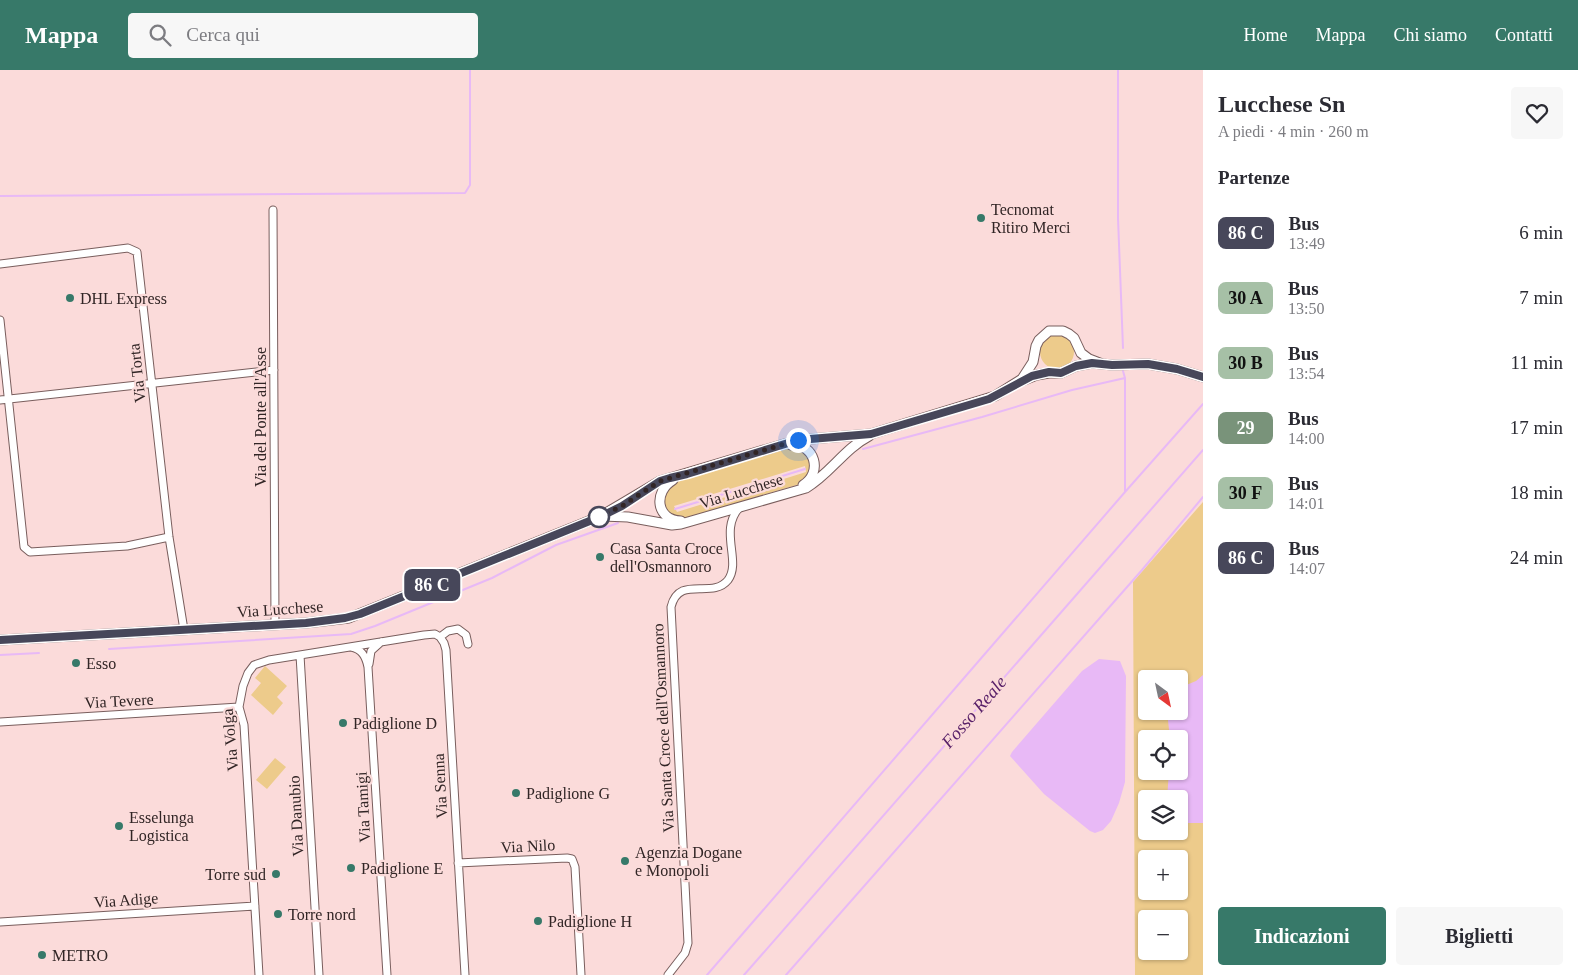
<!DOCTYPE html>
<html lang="it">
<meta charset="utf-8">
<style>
:root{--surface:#fff;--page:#f7f7f7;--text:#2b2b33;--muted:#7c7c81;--accent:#377969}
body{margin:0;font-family:"Times New Roman",serif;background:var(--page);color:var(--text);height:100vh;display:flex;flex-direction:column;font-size:19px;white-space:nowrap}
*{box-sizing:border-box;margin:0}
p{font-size:16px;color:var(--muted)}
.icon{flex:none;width:28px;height:28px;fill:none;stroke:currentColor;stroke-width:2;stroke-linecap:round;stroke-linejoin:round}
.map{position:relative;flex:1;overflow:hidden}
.details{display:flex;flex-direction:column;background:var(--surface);width:375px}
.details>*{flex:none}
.badge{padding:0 10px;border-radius:8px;font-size:18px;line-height:32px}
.needle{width:32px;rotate:147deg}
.controls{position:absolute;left:1138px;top:600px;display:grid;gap:10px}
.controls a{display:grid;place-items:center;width:50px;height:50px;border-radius:5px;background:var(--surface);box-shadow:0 1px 4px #0004;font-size:25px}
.you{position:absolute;width:25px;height:25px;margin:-12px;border:4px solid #fff;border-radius:50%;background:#1a73e8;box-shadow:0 0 0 8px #1a73e833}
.map>.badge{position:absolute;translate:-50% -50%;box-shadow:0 0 0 2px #fff}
h2{padding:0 15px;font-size:19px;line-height:45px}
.round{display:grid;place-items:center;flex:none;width:52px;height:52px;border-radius:5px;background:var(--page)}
.headline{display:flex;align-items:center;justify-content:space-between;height:85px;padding:0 15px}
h1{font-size:24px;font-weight:700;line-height:38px}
.button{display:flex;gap:10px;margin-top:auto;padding:10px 15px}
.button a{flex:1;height:58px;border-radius:5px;background:var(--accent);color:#fff;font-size:20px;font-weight:700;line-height:58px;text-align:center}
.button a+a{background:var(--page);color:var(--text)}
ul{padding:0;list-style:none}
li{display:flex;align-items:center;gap:15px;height:65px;padding:0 15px}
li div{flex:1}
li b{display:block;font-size:19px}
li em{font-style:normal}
li .badge{min-width:55px;font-weight:700;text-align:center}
header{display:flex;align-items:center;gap:30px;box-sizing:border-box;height:70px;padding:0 25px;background:var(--accent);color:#fff}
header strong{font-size:24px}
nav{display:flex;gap:28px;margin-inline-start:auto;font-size:18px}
.search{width:350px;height:45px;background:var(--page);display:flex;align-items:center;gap:12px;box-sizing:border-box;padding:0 18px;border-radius:5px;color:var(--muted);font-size:19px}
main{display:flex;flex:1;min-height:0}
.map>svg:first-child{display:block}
.green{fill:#edcb8b;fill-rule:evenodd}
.water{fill:#e8b9f6}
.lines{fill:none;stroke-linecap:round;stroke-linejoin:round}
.stream{stroke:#e8b9f6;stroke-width:2}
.minor-casing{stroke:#795e5d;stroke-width:9}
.major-casing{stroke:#795e5d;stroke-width:11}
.minor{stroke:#fff;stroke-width:7}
.major{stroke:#fff;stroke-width:9}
.line-casing{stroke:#fff;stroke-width:11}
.line{stroke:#47475a;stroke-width:8}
.walk{stroke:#312525;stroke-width:5;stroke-dasharray:0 9}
.poi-dot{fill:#377969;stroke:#fbdbda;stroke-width:2}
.stop-dot{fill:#fff;stroke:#47475a;stroke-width:2.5}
.labels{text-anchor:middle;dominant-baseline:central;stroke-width:4.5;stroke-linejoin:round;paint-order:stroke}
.poi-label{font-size:16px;fill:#312525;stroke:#fbdbda;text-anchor:start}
.street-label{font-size:16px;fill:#312525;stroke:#fbdbda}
.water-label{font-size:18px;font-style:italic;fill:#592169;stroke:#fbdbda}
</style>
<header>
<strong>Mappa</strong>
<div class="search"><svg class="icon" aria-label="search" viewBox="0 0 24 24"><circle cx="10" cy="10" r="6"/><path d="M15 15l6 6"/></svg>Cerca qui</div>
<nav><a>Home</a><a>Mappa</a><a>Chi siamo</a><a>Contatti</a></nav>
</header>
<main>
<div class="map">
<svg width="1203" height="905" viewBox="0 0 1203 905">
<rect width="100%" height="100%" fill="#fbdbda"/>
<path class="green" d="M1040 282a17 17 0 1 1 34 0a17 17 0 1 1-34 0Z
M793 377 799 378 809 386 811 402 800 414 685 448 680 449 666 442 662 425 673 413ZM805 396 806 402 677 442 674 436Z
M1203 432V905H1135L1133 512ZM1146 609H1179V641H1146ZM1146 669H1179V701H1146ZM1146 729H1179V761H1146ZM1146 789H1179V821H1146ZM1146 849H1179V881H1146Z
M265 596 287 616 277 627 283 633 273 645 251 625 261 613 255 608Z
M275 688 286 697 267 719 256 710Z"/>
<path class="water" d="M1099 589 1120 591 1126 606 1125 712 1119 733 1111 751 1103 760 1095 763 1090 761 1044 724 1010 686 1012 682 1082 601Z
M1203 605V753H1181L1179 752V729H1167L1169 701H1179V669H1170L1167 641H1179V618L1196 611Z"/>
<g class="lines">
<path class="stream" d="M1118 0V148L1123 278
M0 126 465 123 470 115V0
M1123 301 1125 308V422L1203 334
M863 379 982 347 1072 320 1125 308
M675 439 805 399
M109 579 351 564 375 556 492 508 556 475 618 453
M0 585 39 583
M707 905 1125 422
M744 905 1203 380
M786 905 1142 500 1203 427"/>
<defs>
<path id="minor" d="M273 140 275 554
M0 194 128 178 137 182 169 467 184 560
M0 250 24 477 30 482 127 476 169 467
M0 330 274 300
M440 567 444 573 446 580 465 905
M440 567 448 561 458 559 466 565 468 574
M351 577C362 579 366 587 368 597L387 905
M300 585 319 905
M369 594 371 581 381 572
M0 652 239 637
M458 793 567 788 572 789 575 797 581 905
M0 852 255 836
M259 905 244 655 239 637 243 616 248 603 254 595 269 590 424 565 435 564 440 567
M668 905 685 883 688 873 671 537C679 504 712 530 728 510 742 491 718 460 740 437"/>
<path id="major" d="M1022 311 1037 305 1049 303H1061L1076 296 1092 293 1112 295 1148 294 1177 299 1203 307
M791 375C815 373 823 403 803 415
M673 410C653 422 656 450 681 451
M602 446 628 447 672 455 681 454 806 418C830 404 844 379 869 366
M0 570 306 553 349 548 601 446 660 411 798 370 871 364 995 326 1022 309 1033 292 1036 276 1039 270 1049 261H1063L1069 264 1074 268 1081 283 1089 289 1102 294"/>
</defs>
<use href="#minor" class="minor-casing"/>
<use href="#major" class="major-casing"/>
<use href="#minor" class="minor"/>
<use href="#major" class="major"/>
</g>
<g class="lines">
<defs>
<path id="line" d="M0 570 306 553 345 548 360 544 602 446 622 436 660 411 670 408 687 404 798 370 871 364 989 329 1032 306 1049 302 1061 303 1076 296 1092 293 1112 295 1148 294 1177 299 1203 307"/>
</defs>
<use href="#line" class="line-casing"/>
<use href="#line" class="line"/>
<path class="walk" d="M599 447 622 436 660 411 798 370"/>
</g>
<g class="poi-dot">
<circle cx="981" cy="148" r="5"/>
<circle cx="70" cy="228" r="5"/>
<circle cx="600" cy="487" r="5"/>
<circle cx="76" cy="593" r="5"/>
<circle cx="343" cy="653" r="5"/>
<circle cx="516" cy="723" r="5"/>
<circle cx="119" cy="756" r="5"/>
<circle cx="625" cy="791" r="5"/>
<circle cx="351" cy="798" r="5"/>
<circle cx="276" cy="804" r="5"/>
<circle cx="278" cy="844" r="5"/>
<circle cx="538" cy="851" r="5"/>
<circle cx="42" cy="885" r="5"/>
</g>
<circle class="stop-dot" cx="599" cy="447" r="10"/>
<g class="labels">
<g class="poi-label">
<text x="991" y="139">Tecnomat<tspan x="991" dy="18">Ritiro Merci</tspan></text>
<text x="80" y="228">DHL Express</text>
<text x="610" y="478">Casa Santa Croce<tspan x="610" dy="18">dell'Osmannoro</tspan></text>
<text x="86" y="593">Esso</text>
<text x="353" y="653">Padiglione D</text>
<text x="526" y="723">Padiglione G</text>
<text x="129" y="747">Esselunga<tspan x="129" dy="18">Logistica</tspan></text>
<text x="635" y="782">Agenzia Dogane<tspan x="635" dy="18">e Monopoli</tspan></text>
<text x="361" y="798">Padiglione E</text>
<text x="266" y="804" text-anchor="end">Torre sud</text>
<text x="288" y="844">Torre nord</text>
<text x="548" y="851">Padiglione H</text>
<text x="52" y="885">METRO</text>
</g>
<g class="street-label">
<text transform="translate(137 303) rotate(-96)">Via Torta</text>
<text transform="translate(260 347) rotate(-90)">Via del Ponte all'Asse</text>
<text transform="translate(741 421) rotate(-17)">Via Lucchese</text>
<text transform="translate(280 539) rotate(-4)">Via Lucchese</text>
<text transform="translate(119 631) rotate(-3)">Via Tevere</text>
<text transform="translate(663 658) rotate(-93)">Via Santa Croce dell'Osmannoro</text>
<text transform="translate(230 670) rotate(-95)">Via Volga</text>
<text transform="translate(440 716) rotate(-93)">Via Senna</text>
<text transform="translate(363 737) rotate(-93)">Via Tamigi</text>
<text transform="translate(296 746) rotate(-93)">Via Danubio</text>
<text transform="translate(528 776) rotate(-3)">Via Nilo</text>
<text transform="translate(126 830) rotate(-4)">Via Adige</text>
</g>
<g class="water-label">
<text transform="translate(974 642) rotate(-49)">Fosso Reale</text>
</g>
</g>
</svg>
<div class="controls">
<a><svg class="needle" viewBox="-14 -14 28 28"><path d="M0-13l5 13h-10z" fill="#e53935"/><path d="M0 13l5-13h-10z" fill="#7c7c81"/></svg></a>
<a><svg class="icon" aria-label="locate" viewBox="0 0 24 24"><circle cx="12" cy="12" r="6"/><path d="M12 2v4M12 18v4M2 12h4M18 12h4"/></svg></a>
<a><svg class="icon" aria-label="layers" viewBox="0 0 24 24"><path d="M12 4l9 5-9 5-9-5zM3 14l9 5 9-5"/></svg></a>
<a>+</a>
<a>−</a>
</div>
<div class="you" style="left:798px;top:370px"></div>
<b class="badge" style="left:432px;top:515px;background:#47475a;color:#fff">86 C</b>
</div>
<section class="details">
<div class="headline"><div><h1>Lucchese Sn</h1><p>A piedi · 4 min · 260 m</p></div><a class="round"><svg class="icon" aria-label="heart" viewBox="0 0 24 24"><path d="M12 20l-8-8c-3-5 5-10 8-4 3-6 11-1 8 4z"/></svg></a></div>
<h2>Partenze</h2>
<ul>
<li><span class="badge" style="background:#47475a;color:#fff">86 C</span><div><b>Bus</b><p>13:49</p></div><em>6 min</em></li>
<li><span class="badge" style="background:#a6c0a6;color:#111">30 A</span><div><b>Bus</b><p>13:50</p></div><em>7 min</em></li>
<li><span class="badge" style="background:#a6c0a6;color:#111">30 B</span><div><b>Bus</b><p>13:54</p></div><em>11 min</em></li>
<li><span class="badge" style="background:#79937a;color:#fff">29</span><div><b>Bus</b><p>14:00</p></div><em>17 min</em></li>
<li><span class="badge" style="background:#a6c0a6;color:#111">30 F</span><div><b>Bus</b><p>14:01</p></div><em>18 min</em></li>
<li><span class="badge" style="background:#47475a;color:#fff">86 C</span><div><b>Bus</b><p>14:07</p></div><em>24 min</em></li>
</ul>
<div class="button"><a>Indicazioni</a><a>Biglietti</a></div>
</section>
</main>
